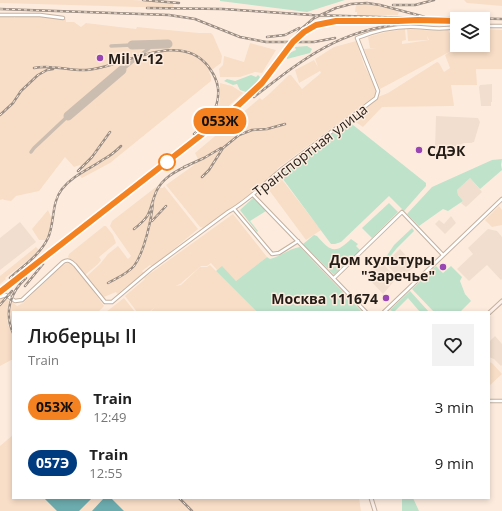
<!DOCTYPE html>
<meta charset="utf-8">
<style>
:root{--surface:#fff;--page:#f2f2f2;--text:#222;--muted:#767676}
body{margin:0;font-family:"Open Sans",sans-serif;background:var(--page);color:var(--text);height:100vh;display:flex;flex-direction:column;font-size:15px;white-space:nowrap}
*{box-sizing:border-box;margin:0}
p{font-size:13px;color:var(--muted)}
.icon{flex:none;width:22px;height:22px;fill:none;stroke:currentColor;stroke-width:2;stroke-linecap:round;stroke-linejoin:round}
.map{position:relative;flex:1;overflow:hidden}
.details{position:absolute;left:12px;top:311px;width:478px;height:188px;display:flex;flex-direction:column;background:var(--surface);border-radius:0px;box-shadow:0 2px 6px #0003}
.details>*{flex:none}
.badge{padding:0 8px;border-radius:13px;font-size:14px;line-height:26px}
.buttons{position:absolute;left:450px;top:12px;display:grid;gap:8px}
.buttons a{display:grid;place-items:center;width:40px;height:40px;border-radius:0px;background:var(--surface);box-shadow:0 2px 6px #0003;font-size:20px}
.map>.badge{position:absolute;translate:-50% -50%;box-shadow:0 0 0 2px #fff}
.round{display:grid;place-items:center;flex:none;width:42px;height:42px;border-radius:0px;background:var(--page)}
.head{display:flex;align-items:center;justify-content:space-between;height:68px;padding:0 16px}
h1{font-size:19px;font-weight:600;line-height:30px}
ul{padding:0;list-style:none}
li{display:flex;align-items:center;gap:12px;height:56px;padding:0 16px}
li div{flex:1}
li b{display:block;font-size:15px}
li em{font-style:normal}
li .badge{min-width:44px;font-weight:700;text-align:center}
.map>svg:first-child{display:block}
.built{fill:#f8dec7}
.education{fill:#f1dece}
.green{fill:#bfe2cb}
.water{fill:#6cabae}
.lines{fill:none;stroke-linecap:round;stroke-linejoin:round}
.taxiway{stroke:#ccbdb1;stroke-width:3.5}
.runway{stroke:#ccbdb1;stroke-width:9}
.tertiary-casing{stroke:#c4b1a0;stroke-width:4.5}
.secondary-casing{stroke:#c4b1a0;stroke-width:5}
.tertiary{stroke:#fff;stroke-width:2.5}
.secondary{stroke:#fcefe8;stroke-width:3}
.rail-casing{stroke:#9b8e84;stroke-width:2.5}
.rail{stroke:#fdecde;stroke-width:1;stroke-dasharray:3;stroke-linecap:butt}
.line-casing{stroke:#fff;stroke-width:9}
.line{stroke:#f58220;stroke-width:6}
.poi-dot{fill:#9945b3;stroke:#fdecde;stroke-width:1.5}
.stop-dot{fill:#fff;stroke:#f58220;stroke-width:2}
.labels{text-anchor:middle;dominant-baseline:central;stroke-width:3;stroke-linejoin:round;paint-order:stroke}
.poi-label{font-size:14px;font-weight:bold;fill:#241d17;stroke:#fdecde;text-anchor:start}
.street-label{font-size:14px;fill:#241d17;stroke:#fdecde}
</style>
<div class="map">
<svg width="502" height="511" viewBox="0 0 502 511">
<rect width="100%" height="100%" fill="#fdecde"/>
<path class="built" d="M0 0H133L174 3 173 8 0 3Z
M464 0H502V6L467 3Z
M356 4H368L388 8 399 11 398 15H357V12H355Z
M0 16H14V18L15 17 34 16 66 19V22H74L81 27 86 23 136 29 137 27 199 33H211L213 35 222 56 221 63 209 72 211 76V81L110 163 82 178 79 175 85 171 80 165 74 167 65 157 39 191 16 196 11 201 4 200 3 199 0 200Z
M405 29 406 40 402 41V44L429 40 427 36 428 40 408 41 407 29 439 31 448 30 458 48 450 30 457 29V45H483V29L502 30V69H476L477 85H451L454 106 382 107 363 127 351 119 378 97 388 93 437 62 439 63 444 72 450 68 445 55 453 50 380 89 364 49 376 48H370L368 37 386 32Z
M356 41 364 65 377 91 376 95 278 168 271 179 235 207 204 228 200 227 166 185 194 165 193 162 198 159 195 153 260 98 262 100 268 95 289 75H291L302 89 321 73 320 71 299 83 295 70 314 60 318 67 315 59 334 47Z
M250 43 276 50 262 73 255 72 240 77H220L219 69 223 65 224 56 244 62Z
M220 83 232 86 243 93 221 113 217 109 220 99Z
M280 177 321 230 306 240 266 186Z
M164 186 198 229 152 267 150 265 142 271 144 273 117 294 116 292 104 297 87 276 100 264 108 254 118 246 128 259 131 256 110 226 112 221 156 187 163 188Z
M499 206 502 210V225L492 227 485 220Z
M48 210 52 219 50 229 46 240H39L32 229Z
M233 214 267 257 236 281 222 267 217 270 211 263 207 266H201L180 284 175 286 181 285 200 267H207L210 265 257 312H150L155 307 149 312H137L125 296 145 279 144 278Z
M104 226H106L113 235 116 243 99 257 101 260 98 264 85 275 68 257 69 254Z
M36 247 40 251 5 278 6 279 0 284V276Z
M69 262 77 269 104 306 98 312H13V331L10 312 11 301 17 306 23 303 63 265Z
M2 298H5L9 301 7 315 8 325 13 335V359L0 366V300Z
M124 298 135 312H105H106Z
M489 362 492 363 502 374 489 386Z
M13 435V498H359L361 511H0V446Z"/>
<path class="education" d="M492 84V102H491V106H481L479 87 480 85Z
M436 116 478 118 480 122 474 142 471 143H464L441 154 435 148Z
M470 178 482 192 466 207 461 203 463 201 458 195 457 190Z
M451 216 456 223 445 234 435 224 439 220 444 224Z
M20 222 36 242 0 270V238Z
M488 229 497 231 502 237V279L501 280 487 265 469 281 457 269 473 254 468 248Z
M400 249 415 266 400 279 385 263Z
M380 260 394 276 393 278 395 280 383 294 370 280 366 274Z
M495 336 502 344V365L501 366 494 359 489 357V342Z"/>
<path class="green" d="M345 0 307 12 220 1V0Z
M307 46 312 49 310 53 287 59V54L296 50 295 47Z
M251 75 256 77 258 75 260 77 251 90 246 92 240 90 237 84 233 85 224 81 227 79 235 81Z
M348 121 426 183V186L404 211 389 196 341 242 335 244H331L280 175Z
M502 159 501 165 502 170 480 189 470 178 457 190 458 195 463 201 448 211 443 209 419 226 407 214 432 187 492 160Z
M253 198 266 211 250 221 258 231 257 232 240 210Z
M389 203 398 212 372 238 362 228Z
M412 228 414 231 397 248 388 259 386 257 394 245Z
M314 235 317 236C330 251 335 255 351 239L358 244 356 246 360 250 334 275 303 244Z
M300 247C320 269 342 290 362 312H257L216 271 222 266 236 281 267 257 270 259C281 256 288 249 300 247Z
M436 266 443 273 451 266 462 277 460 281 465 294 471 301 460 312H434L412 289Z
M410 291 429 312H420L408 298 394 312 390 310Z
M402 498 406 499 413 498 419 511H402Z"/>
<path class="water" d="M44 498H92L79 511H57Z
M104 498H111L124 511H92Z"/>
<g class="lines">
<path class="taxiway" d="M111 46 132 45
M122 70 153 45
M31 152 34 148 68 116"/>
<path class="runway" d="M132 45 168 44
M68 116 122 70"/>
<defs>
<path id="tertiary" d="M0 15H40L63 18
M483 26H502
M253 195 366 312
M234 209 272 254 279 253 298 241
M334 278 402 212 443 255
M0 297 6 295 15 301 22 300 63 262C68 259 71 261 75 265L105 302H112L151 269 228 212C248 201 264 184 282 169L376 98 378 91 357 38C375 31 396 26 416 27 433 28 439 30 457 27
M384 312 502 199
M489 401H502"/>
<path id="secondary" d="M489 313 502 301
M371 498 375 511"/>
</defs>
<use href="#tertiary" class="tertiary-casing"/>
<use href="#secondary" class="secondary-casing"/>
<use href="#tertiary" class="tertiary"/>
<use href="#secondary" class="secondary"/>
<defs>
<path id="rail" d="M143 0 179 3
M393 5H415L434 0
M147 8 223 9 312 15 413 18
M0 9 169 15 195 19 240 37 266 42H314L335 38
M395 24 441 22
M302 34C314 25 327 21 341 21
M267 37 285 35 299 28
M34 68C52 64 69 71 86 70 121 68 179 29 208 66 213 73 217 79 218 88 220 108 209 122 194 134
M254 97C302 60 337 31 400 24
M0 115 13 103 21 91 38 75 47 70 53 69
M184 167 204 158 221 148
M78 171 92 157 110 132
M202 177 209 170 223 148 239 135 252 130 267 129 285 124
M152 221 166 206
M134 229C153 214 148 212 156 192 162 178 176 171 189 165
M10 278C23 266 40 255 48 238 55 222 51 203 62 189 73 175 90 169 104 159 110 156 116 151 121 146
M108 283C117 278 127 274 134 266 144 253 152 218 153 201
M25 286 43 264
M0 292 232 111 262 83 300 30 314 18 336 8 351 4 367 3 380 5 425 17 502 19
M0 305 12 291
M13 333C4 313 10 292 26 278
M179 498 192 511"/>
</defs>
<use href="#rail" class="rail-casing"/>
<use href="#rail" class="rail"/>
</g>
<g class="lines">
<defs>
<path id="line" d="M0 292 232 111 262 83 293 42 304 32 316 25 336 21H398L418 20 457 21"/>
</defs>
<use href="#line" class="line-casing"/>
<use href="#line" class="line"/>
</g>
<g class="poi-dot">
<circle cx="100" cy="58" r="4"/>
<circle cx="419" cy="150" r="4"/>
<circle cx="443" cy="267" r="4"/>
<circle cx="386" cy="298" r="4"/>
</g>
<circle class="stop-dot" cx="167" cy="162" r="8"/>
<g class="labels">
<g class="poi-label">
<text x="108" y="58">Mil V-12</text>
<text x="427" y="150">СДЭК</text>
<text x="435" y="259" text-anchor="end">Дом культуры<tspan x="435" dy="16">"Заречье"</tspan></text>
<text x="378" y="298" text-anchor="end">Москва 111674</text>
</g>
<g class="street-label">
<text transform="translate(310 150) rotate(-38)">Транспортная улица</text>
</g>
</g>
</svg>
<div class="buttons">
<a><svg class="icon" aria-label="layers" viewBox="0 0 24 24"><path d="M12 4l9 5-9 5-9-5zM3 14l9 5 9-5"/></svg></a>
</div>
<b class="badge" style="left:220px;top:121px;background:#f58220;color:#111">053Ж</b>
<section class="details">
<div class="head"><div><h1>Люберцы II</h1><p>Train</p></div><a class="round"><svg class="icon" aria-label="heart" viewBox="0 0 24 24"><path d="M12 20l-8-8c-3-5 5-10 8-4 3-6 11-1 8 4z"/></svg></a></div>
<ul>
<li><span class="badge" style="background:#f58220;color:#111">053Ж</span><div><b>Train</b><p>12:49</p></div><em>3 min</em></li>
<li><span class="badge" style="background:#003b80;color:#fff">057Э</span><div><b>Train</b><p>12:55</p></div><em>9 min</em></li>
</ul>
</section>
</div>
